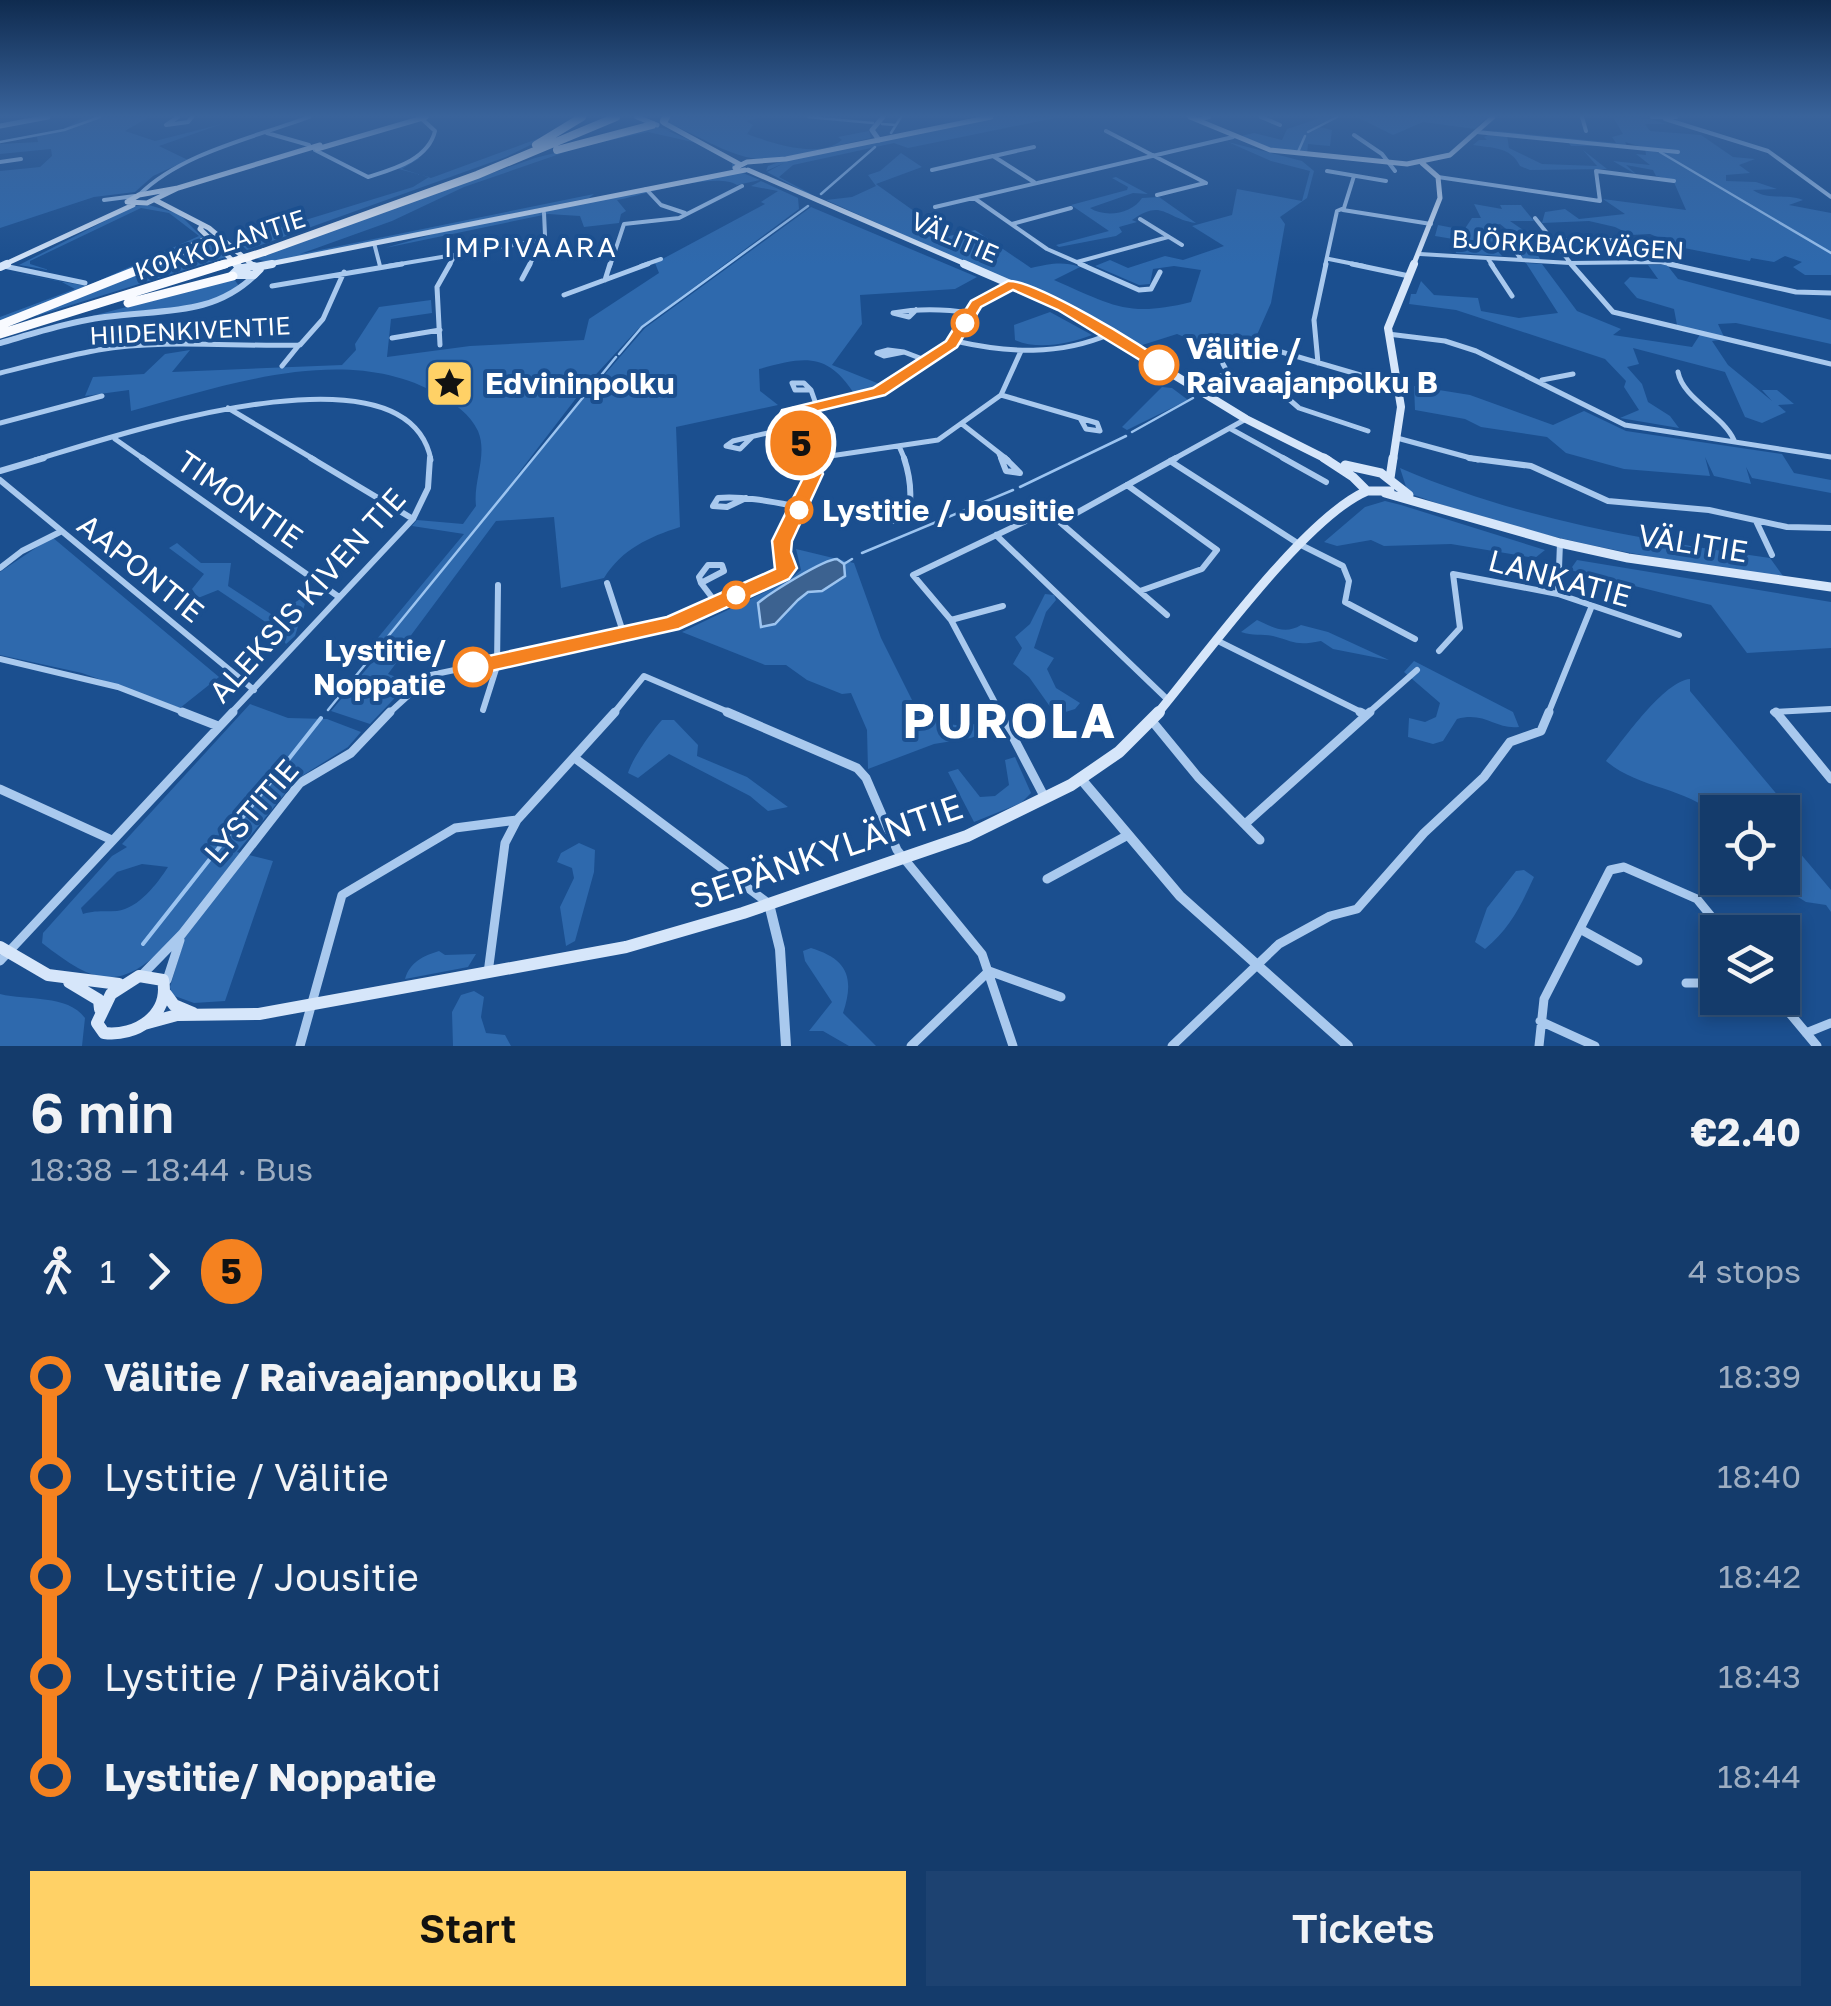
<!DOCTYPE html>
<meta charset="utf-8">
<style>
:root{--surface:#143b6b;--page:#1d4271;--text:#f1f3f6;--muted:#9dadc1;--line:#33557e;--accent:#ffd166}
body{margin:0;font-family:"Golos Text",sans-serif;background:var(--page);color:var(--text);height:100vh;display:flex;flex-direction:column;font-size:38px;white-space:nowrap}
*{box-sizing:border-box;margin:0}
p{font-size:32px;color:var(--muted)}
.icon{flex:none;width:55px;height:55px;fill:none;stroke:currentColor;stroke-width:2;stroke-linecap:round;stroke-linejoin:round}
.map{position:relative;height:1046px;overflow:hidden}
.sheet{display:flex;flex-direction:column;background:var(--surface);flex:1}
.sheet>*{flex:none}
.badge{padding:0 20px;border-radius:32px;font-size:35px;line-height:65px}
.buttons{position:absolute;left:1700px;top:795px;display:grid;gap:20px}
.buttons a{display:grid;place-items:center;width:100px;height:100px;border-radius:0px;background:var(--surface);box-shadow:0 5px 15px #0003,0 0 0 2px var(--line);font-size:50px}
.map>.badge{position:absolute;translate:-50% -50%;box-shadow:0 0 0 5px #fff}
.legs{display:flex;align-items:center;gap:15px;height:110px;padding:0 30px;font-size:32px}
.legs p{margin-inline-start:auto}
.head{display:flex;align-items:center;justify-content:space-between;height:170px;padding:0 30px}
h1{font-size:55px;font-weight:600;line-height:75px}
.primary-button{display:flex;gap:20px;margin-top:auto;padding:20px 30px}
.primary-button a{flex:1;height:115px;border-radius:0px;background:var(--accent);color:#111;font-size:40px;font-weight:600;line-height:115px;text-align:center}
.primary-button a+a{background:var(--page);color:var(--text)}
ul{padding:0 30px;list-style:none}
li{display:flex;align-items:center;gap:35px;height:100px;font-size:38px}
li i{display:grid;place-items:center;width:15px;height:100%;margin:0 12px;background:currentColor}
li i::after{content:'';width:25px;height:25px;margin:-12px;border:8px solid;border-radius:50%;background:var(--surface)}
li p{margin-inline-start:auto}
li:first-child i{background:linear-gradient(#0000 50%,currentColor 0)}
li:last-child i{background:linear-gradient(currentColor 50%,#0000 0)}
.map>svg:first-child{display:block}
.green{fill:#2e69ad;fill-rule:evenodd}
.water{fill:#3c6290;stroke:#9cc4f0;stroke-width:2.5}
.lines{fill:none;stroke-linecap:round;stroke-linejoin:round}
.stream-far1{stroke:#9cc4f0;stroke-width:2.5}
.stream{stroke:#9cc4f0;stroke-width:4}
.minor-far3{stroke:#a9c9ee;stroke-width:4}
.minor-far2{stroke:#a9c9ee;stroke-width:5}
.minor-far1{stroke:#a9c9ee;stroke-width:6}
.minor{stroke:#a9c9ee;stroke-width:9}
.tertiary-far2{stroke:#a9c9ee;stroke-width:5}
.tertiary-far1{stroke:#a9c9ee;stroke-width:6}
.tertiary{stroke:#a9c9ee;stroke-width:10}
.secondary-far3{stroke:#d6e6fa;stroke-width:5}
.secondary-far2{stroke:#d6e6fa;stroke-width:8}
.secondary-far1{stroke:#d6e6fa;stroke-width:9}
.secondary{stroke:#d6e6fa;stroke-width:12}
.trunk-far1{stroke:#f8faff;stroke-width:8}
.trunk{stroke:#f8faff;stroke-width:9}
.trunk-bridge{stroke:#f8faff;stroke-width:8}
.line-1{fill:#f58220;stroke:#fff;stroke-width:2.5}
.stop-1-dot{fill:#fff;stroke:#f58220;stroke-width:5}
.labels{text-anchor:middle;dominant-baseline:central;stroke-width:8;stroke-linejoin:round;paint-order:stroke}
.far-street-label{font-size:25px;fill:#fff;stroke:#1b4f8f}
.far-neighbourhood-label{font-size:28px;letter-spacing:2.5px;fill:#fff;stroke:#1b4f8f}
.stop-label{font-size:30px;font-weight:bold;fill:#fff;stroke:#1b4f8f;text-anchor:start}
.poi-label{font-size:30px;font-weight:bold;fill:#fff;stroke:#1b4f8f;text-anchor:start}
.street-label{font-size:30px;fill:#fff;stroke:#1b4f8f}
.near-street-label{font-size:35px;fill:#fff;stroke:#1b4f8f}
.near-district-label{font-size:48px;font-weight:bold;letter-spacing:2.5px;fill:#fff;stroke:#1b4f8f}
</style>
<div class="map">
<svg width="1831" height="1046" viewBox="0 0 1831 1046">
<rect width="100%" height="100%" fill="#1b4f8f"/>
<path class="green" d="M84 117H149L125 131 155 141 222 124 159 146 188 160 153 176 135 192 94 197 0 228V171L40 167 52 156 51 149 0 154V144L38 142 37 137 0 141 62 130Z
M573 117H578L555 133 506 157 247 250 237 241 413 187 429 177 395 168 416 158H420L402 169 431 178 548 135Z
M669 117H762L746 121 753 125 747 134C775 144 819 159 842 140L838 137 869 131 871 138 773 160C734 161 705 138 670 124Z
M997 117H1060L908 148 894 143 793 165 779 177 811 194H808L767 172 784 163 766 171 768 166 779 162Z
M1323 117H1334L1316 126 1332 130 1330 146 1308 144 1307 155 1273 149 1241 136 1254 133 1282 140 1287 129Z
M1357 117H1487L1475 129 1423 122 1393 135Z
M1613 117 1650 119 1666 124H1645L1650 131 1701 135 1733 157 1755 159 1739 165 1750 173 1726 175V181L1756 182 1777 189 1753 190C1768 201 1785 193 1803 200L1789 205 1831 213V275H1805L1793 267 1802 262 1785 256 1774 262 1751 258 1750 261 1684 248 1650 234 1631 235 1615 227 1589 221 1542 223 1545 212 1565 209 1579 219 1625 214 1603 199 1686 210 1673 180 1656 176 1653 170 1626 165 1637 175 1613 161 1650 165 1636 154 1646 155 1645 148 1625 142 1627 146H1571L1568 142 1507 135 1509 148 1542 164 1597 166 1583 150 1607 169 1530 170 1520 166C1511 147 1493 148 1473 145L1479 140H1487L1484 137 1496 131 1616 143 1612 137 1623 134Z
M658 127 682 133 737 164 732 168V162L681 133 666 130 697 143 648 132 580 147 464 187 392 221 300 254 594 194 589 198 272 263 253 258 535 158Z
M1228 142 1302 161 1314 171 1307 198 1280 217 1285 224 1271 303 1245 362 1177 334 1136 347 1084 316 826 200 852 197 876 186 868 175 880 171 901 153 922 167 876 184 949 236 975 230 1031 268C1050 264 1062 261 1080 267L1054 280C1112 305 1127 318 1191 302L1201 270 1174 266 1153 269 1150 284 1139 285 1095 266 1110 260 1128 268 1165 256 1183 260 1224 246 1192 226 1232 215 1237 189 1302 201 1310 171 1271 161Z
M749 172 752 173H743L760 180 737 185C716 171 643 195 617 200L626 211 621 214 619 223 584 227 580 216 548 214 385 248 444 231 721 174Z
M1116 177 1148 194 1133 193 1090 208C1105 218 1132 214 1142 198L1159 197 1196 223C1164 218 1163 198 1132 220L1137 222 1119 227 1122 232 1116 236 1059 247 1056 245 1109 231 1071 205 1127 190 1128 187 1112 178Z
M761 181 798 198 799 209 638 329 587 384 514 479 645 328 811 207 977 277 955 289 860 295 862 324 832 365 882 385 855 395C827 351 804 357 759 369L760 391 778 405 676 427 680 527C649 537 622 549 604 578L561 588 554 517 496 521 403 646 408 647 388 674 410 682 370 724 331 711 386 646 376 640 464 534 412 526 417 520 463 524 476 506C473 481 488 455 478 431 470 414 455 404 439 395 348 341 224 386 131 411L129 390 85 396 93 377 144 374 165 354 190 350 172 372 342 365 356 350 355 344 379 307 431 300 432 313 391 319 387 357 470 346 584 340 589 319 659 273 655 263 765 204 761 202 778 191 751 186Z
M1474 204 1502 209 1500 205H1521L1534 221H1510L1526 232 1540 259 1523 258 1516 246 1521 241 1500 224 1485 227 1486 233 1499 242 1469 240 1472 245 1496 249 1502 256 1456 253 1453 239 1435 236 1438 225 1464 230 1472 218H1481Z
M149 205 179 214 203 238 0 323V317L75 289 60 281 0 271 87 286 199 236 169 213 141 208 30 261V264L49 270 19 265 134 206Z
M211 241 226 257 36 316 47 310Z
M1526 263 1542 264 1577 311 1621 329 1613 335 1692 347 1701 333 1677 325 1674 309 1637 298 1624 283 1630 277 1658 279 1648 265H1667L1678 279 1831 320V344L1736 323 1718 324 1725 339 1712 341 1728 365 1772 401 1762 390H1777L1794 404 1778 405 1786 412 1762 423 1745 417 1725 372 1633 348 1639 364 1627 367 1642 384 1648 402 1670 416 1679 428 1620 418 1639 410 1624 387 1626 381 1605 359 1456 310 1409 304 1411 294H1416L1421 281 1434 295 1478 298 1481 311 1519 318 1558 313Z
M234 279 239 286 210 305 132 312 0 340Z
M1050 312 1092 335C1069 344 1037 350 1015 340L1014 325Z
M1414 386 1470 395 1553 425 1584 411 1626 431 1782 454 1794 473 1831 480V493L1752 478 1746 467 1751 484 1714 476 1705 457 1710 476 1624 469 1566 453 1547 437 1481 427 1465 419 1415 410Z
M1162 387 1172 388 1188 400 1127 430 1122 427Z
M1400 468C1518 519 1644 540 1770 558L1783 576C1655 561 1530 537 1408 493Z
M1385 501 1401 505 1545 550 1535 558 1451 544 1384 546 1371 540 1337 546 1324 542 1365 507Z
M52 537 219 677 180 708 82 673 0 655V572Z
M177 543 201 563H231L228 586 274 616 308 594 295 636 286 644 273 627 218 590 198 598 192 589 204 574 169 548Z
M796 549 854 563 881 638 917 710H929C960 740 972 715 998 727L971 738 934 744 868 769 867 730 851 693 842 694 807 680 786 665H765L682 632 788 581 801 570Z
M1577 560 1831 602V648L1747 653 1711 605 1570 570Z
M1045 594 1054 595 1056 600 1046 612 1034 648 1054 658 1047 669 1056 688 1080 703 1075 709 1056 715 1029 677 1013 664 1022 648 1015 637 1030 624Z
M1257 620C1272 627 1285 635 1301 625L1328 632 1389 660 1333 649 1321 641C1296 646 1295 642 1273 636 1263 634 1253 636 1241 632Z
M1414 661 1513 712 1519 727C1496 730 1485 711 1457 719L1443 741 1433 744 1408 737 1409 718 1425 722 1436 717 1440 703 1404 672Z
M1690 679V691L1790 810 1717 816C1686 787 1639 789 1606 761 1624 739 1664 681 1690 679Z
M250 704 288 718 327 719 361 732 348 747 297 779 237 852 273 861 225 1001 194 1003 172 995 170 987 182 947 166 945C118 995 91 981 42 943L43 933 112 856 127 847 122 844ZM142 864 168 867C157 884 139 908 117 911 105 912 96 910 83 914L81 908 117 872Z
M662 720H674L698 745 697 756 747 777 788 807 768 811 750 796 669 754 638 778 628 773C632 759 652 731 662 720Z
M1015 757 1031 793 1021 803 974 822 948 772 958 769 980 797 995 796 1009 785 1005 760Z
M1783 833 1831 890V912L1826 905 1806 902 1777 884 1776 878H1782Z
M579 843 595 850 594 872 575 941 566 946 560 907 574 878 572 868 557 862 561 853Z
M1524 870 1534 877C1520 907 1511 927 1485 949L1475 942 1487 908 1516 871Z
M811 948C847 959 855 977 843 1013L876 1046H849L823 1031H809L832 1002 805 961 803 951Z
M439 951 445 955 476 954 468 967 405 979C410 962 423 956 439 951Z
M474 991 484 997 481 1017 486 1033 505 1035 511 1046H453L452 1012 461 995Z
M0 994C28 1001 67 994 85 1018L82 1046H0Z"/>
<path class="water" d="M837 559 844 564 845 576 822 591 808 592 798 600 775 624 761 627 758 603C770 593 824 559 837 559Z"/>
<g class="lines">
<path class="stream-far1" d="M808 117 873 123
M882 124 896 125
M1308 132 1337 117
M891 133 901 117
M0 142 64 130 100 117
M1298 152 1305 136
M1660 152 1831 253
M821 194 875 147
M619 354 642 327 808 206
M1132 432 1193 398
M1020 487 1126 436
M862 553 1013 490
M844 564 852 559
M328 710 616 357"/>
<path class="stream" d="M143 944 321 718"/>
<path class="minor-far3" d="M178 117 166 125 188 122 192 117
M1261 117 1280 125
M1582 117 1586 131
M1652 117H1676
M1665 119 1768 151 1831 197
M1197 120 1209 117
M1106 131 1206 183
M1477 132 1678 152
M267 133 309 145
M1354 135 1382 154 1395 171
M315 150 368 177C393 169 428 160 435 131L422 119
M994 156 1034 147
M0 162 21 159
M932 170 993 156 1034 182
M1327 171 1386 181
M1438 177 1600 201 1596 171 1674 181
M646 189 661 205 685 213
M139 195C181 153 253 138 309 117
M1157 195 1205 183
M974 198 1047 249 1086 266
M104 200 135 196
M935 207 1233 137
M1343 210 1431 224
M1535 218 1573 266
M1140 219 1182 245
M1012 224 1071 208
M1507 240 1521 259
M1553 240H1616
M374 243 380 266
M1420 254 1570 263 1660 262 1680 266
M1329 259 1364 266
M1488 259 1493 266
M1077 262 1168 237
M388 266 543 240
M449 266 454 257
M529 266 545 235 544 213
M610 266 624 224 679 218 742 186
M641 266 661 259
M1325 266 1337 211 1344 208 1354 176"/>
<path class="minor-far2" d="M1080 264 1139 290 1151 289 1160 272
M1352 264 1409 276
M1491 264 1512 296
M1571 264 1613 312 1831 364
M1669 264 1796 292 1831 293
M4 266 85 283
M522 279 530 264
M605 280 610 264
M272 286 402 264
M564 295 648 264
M916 310 909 317 893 313C919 308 945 309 971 313
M1388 334 1445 341 1476 351 1625 425 1831 457
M392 338 440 330
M955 341C1008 353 1059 356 1110 334
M440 345 437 287 450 264
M1268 348 1398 386
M888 350 904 352 884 356 877 353Z
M904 352 925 360
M1318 363 1314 320 1326 264
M1223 364 1228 373
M282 366 299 345
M1678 372C1683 399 1722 414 1734 440
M0 373C33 365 65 356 98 350 164 339 234 347 300 345L323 319 344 272
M1542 380 1573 374
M792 383H804L811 390H795Z
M1194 387 1228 373 1284 395 1299 408 1368 431
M811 390 817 407
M1001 395 1080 418
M228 408 315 460
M1080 418 1097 423 1100 431 1086 429Z
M0 423 102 396
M962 424 1008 460
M1231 429 1287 460
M752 437 740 449 726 446 733 441 793 427
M1397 438 1478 460
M115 439 145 460
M899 446 905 460
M999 454 1002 460
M810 459 938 440 1001 395 1021 351
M35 460C110 438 407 335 431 460
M808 460 788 414 879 392 952 344 976 305 1012 284
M1172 460 1246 419"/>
<path class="minor-far1" d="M142 458 339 597
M311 458 413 519
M904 458C911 479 913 498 907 519L892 521 893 512 908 503
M1001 458 1006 471 1020 473 1005 458
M1283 458 1326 482
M1469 458 1531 466 1608 501 1709 510 1787 527 1831 528
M810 459 818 458
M1170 461 1299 544 1343 566 1349 581 1345 602 1415 639
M0 471 44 458
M0 480 254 690
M1127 485 1217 550 1202 569 1140 591
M746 498 727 507 713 506 718 498C746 496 773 502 800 507
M1055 518 1167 615
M1756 521 1772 555
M996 535 1167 699
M708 565H722L724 571 701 583 699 577Z
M0 568 22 551 60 532
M607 583 624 635
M701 583 717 604
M1558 594 1560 543
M951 620 1003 606
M1216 640 1365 714
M1439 651 1460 628 1453 574 1558 594 1679 635
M0 659 118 687 188 714
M483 710 497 666 498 585
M230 714 413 519 428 488 430 458
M388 714 431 675 672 624 784 572 787 568 782 541 814 473 807 458
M613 714 644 676 733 714
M1001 714 951 620 913 575 1032 518 1071 516 1176 458
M1367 714 1417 670
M1548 714 1591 608
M1775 714 1773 712 1831 709"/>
<path class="minor" d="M182 712 218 726
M727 712 857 768 866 778 897 850 982 954 1013 1046
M1000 712 1045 798
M1360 712 1366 715
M1776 712 1831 779
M1152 721 1198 777 1260 840
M576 759 768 903
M0 789 112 840
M1245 824 1370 712
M1047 879 1128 835
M1580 929 1638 961
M0 961 233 712
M488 973 505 843 517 820 615 712
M143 974 182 934 300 783 351 753 390 712
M167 980 180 940
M1686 983H1718
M1777 998 1817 1046
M1540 1021 1595 1046
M1806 1033 1831 1023
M300 1046 342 895 455 828 517 820
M911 1046 989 971 1061 997
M1172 1046 1279 944 1330 916 1357 909 1424 833 1484 777 1510 742 1541 731 1549 712
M1539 1046 1544 999 1610 870 1624 867 1697 899 1724 932"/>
<path class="tertiary-far2" d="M0 126 48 117
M879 140 872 130 883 117"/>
<path class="tertiary-far1" d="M0 343C35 333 69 322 105 317 161 309 213 317 256 274"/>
<path class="tertiary" d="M1081 779 1180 896 1348 1046
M769 904 780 949 786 1046"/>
<path class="secondary-far3" d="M637 117 657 125
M1190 117 1270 150 1407 164 1450 155 1493 117
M664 123 741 165
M317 149 426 117
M735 168 747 162 786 159 991 117
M748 170 970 266
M178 188 147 203 127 202 139 195Z
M178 188 320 145
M155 200 209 228 254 266
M202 226 200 229 238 266
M1 266 133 205
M259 266 745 170
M1413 266 1440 198 1438 177 1422 163"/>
<path class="secondary-far2" d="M236 264 239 267
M964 264 1063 307 1246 419 1328 460
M254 266 260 269 254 275H232L238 269Z
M0 267 7 264
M256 267 272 264
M1393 460 1401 407 1388 328 1414 264"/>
<path class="secondary-far1" d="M1324 458 1353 477
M1345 465 1381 473 1409 495
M1353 477 1367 491H1390
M1390 478 1393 458
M1385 493 1560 543 1628 558 1831 587
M1157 714C1204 658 1305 517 1367 491"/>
<path class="secondary" d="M0 947 48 975 119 984
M139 976 163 980C170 1015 136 1037 104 1033L97 1023 111 994Z
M69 982 99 1000 100 1009
M166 994 174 1005 193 1013
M144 1024 177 1015 259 1014 626 947 743 913 967 836 1071 785 1119 752 1159 712"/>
<path class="trunk-far1" d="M664 121 666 117
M536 145 582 117
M557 150 652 125
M264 252 477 175 616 117
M148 266 210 239
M217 266 225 264"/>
<path class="trunk" d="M128 303 233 276
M0 325 153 264
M0 334 225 264"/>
<path class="trunk-bridge" d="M225 264 264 252"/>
</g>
<linearGradient id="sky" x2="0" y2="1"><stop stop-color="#0f2b4f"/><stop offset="0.44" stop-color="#39639b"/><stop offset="1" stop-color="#39639b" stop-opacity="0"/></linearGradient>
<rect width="1831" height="264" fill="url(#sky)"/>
<path class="line-1" d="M1008 281C1032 279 1147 346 1167 365L1153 368 1058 310 1013 290 981 307 957 347 885 395 798 416 823 474 792 541 791 552 797 568 789 579 679 629 473 675 465 673 461 667 465 661 667 617 775 569 772 541 805 474 780 414 782 410 873 388 946 341 971 301Z"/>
<defs>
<symbol id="sight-square" viewBox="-11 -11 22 22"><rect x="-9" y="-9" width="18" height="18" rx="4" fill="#ffd166" stroke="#1b4f8f"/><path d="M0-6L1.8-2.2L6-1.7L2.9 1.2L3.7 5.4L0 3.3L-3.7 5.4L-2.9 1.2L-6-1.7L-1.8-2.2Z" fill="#111"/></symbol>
</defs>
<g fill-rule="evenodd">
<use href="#sight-square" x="422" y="356" width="55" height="55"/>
</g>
<g class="stop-1-dot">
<circle cx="965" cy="323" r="12"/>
<circle cx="1159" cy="365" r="18"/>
<circle cx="799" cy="510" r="12"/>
<circle cx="736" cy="595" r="12"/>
<circle cx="473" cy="667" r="18"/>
</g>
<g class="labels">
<g class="far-street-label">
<text transform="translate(955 237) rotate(23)">VÄLITIE</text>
<text transform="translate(220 244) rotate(-18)">KOKKOLANTIE</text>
<text transform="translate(1568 244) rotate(3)">BJÖRKBACKVÄGEN</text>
<text transform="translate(190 330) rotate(-3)">HIIDENKIVENTIE</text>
</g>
<g class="far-neighbourhood-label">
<text x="531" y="246">IMPIVAARA</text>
</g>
<g class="stop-label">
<text x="1186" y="348">Välitie /<tspan x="1186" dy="34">Raivaajanpolku B</tspan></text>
<text x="822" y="510">Lystitie / Jousitie</text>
<text x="446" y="650" text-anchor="end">Lystitie/<tspan x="446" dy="34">Noppatie</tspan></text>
</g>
<g class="poi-label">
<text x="485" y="383">Edvininpolku</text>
</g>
<g class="street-label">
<text transform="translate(240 499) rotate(35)">TIMONTIE</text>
<text transform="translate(1693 543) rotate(9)">VÄLITIE</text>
<text transform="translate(141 568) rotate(39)">AAPONTIE</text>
<text transform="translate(1560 578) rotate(15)">LANKATIE</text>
<text transform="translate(307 595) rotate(-48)">ALEKSIS KIVEN TIE</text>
<text transform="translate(251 811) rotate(-49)">LYSTITIE</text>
</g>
<g class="near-street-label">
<text transform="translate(826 851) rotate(-19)">SEPÄNKYLÄNTIE</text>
</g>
<g class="near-district-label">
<text x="1010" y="720">PUROLA</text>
</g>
</g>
</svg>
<div class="buttons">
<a><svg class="icon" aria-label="locate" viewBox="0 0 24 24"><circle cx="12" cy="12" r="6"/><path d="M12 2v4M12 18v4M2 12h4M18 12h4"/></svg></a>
<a><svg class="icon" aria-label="layers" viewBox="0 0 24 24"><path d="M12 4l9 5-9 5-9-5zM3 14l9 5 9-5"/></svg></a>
</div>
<b class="badge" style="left:801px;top:443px;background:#f58220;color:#111">5</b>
</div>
<section class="sheet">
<div class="head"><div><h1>6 min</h1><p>18:38 – 18:44 · Bus</p></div><b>€2.40</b></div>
<div class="legs"><svg class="icon" aria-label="walk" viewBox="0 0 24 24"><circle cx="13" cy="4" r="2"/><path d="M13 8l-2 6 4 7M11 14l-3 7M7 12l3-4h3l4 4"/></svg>1<svg class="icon" aria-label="forward" viewBox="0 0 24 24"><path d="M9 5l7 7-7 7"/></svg><b class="badge" style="background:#f58220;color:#111">5</b><p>4 stops</p></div>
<ul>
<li><i style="color:#f58220"></i><b>Välitie / Raivaajanpolku B</b><p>18:39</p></li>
<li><i style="color:#f58220"></i><span>Lystitie / Välitie</span><p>18:40</p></li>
<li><i style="color:#f58220"></i><span>Lystitie / Jousitie</span><p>18:42</p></li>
<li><i style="color:#f58220"></i><span>Lystitie / Päiväkoti</span><p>18:43</p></li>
<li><i style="color:#f58220"></i><b>Lystitie/ Noppatie</b><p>18:44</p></li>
</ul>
<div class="primary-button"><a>Start</a><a>Tickets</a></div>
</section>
